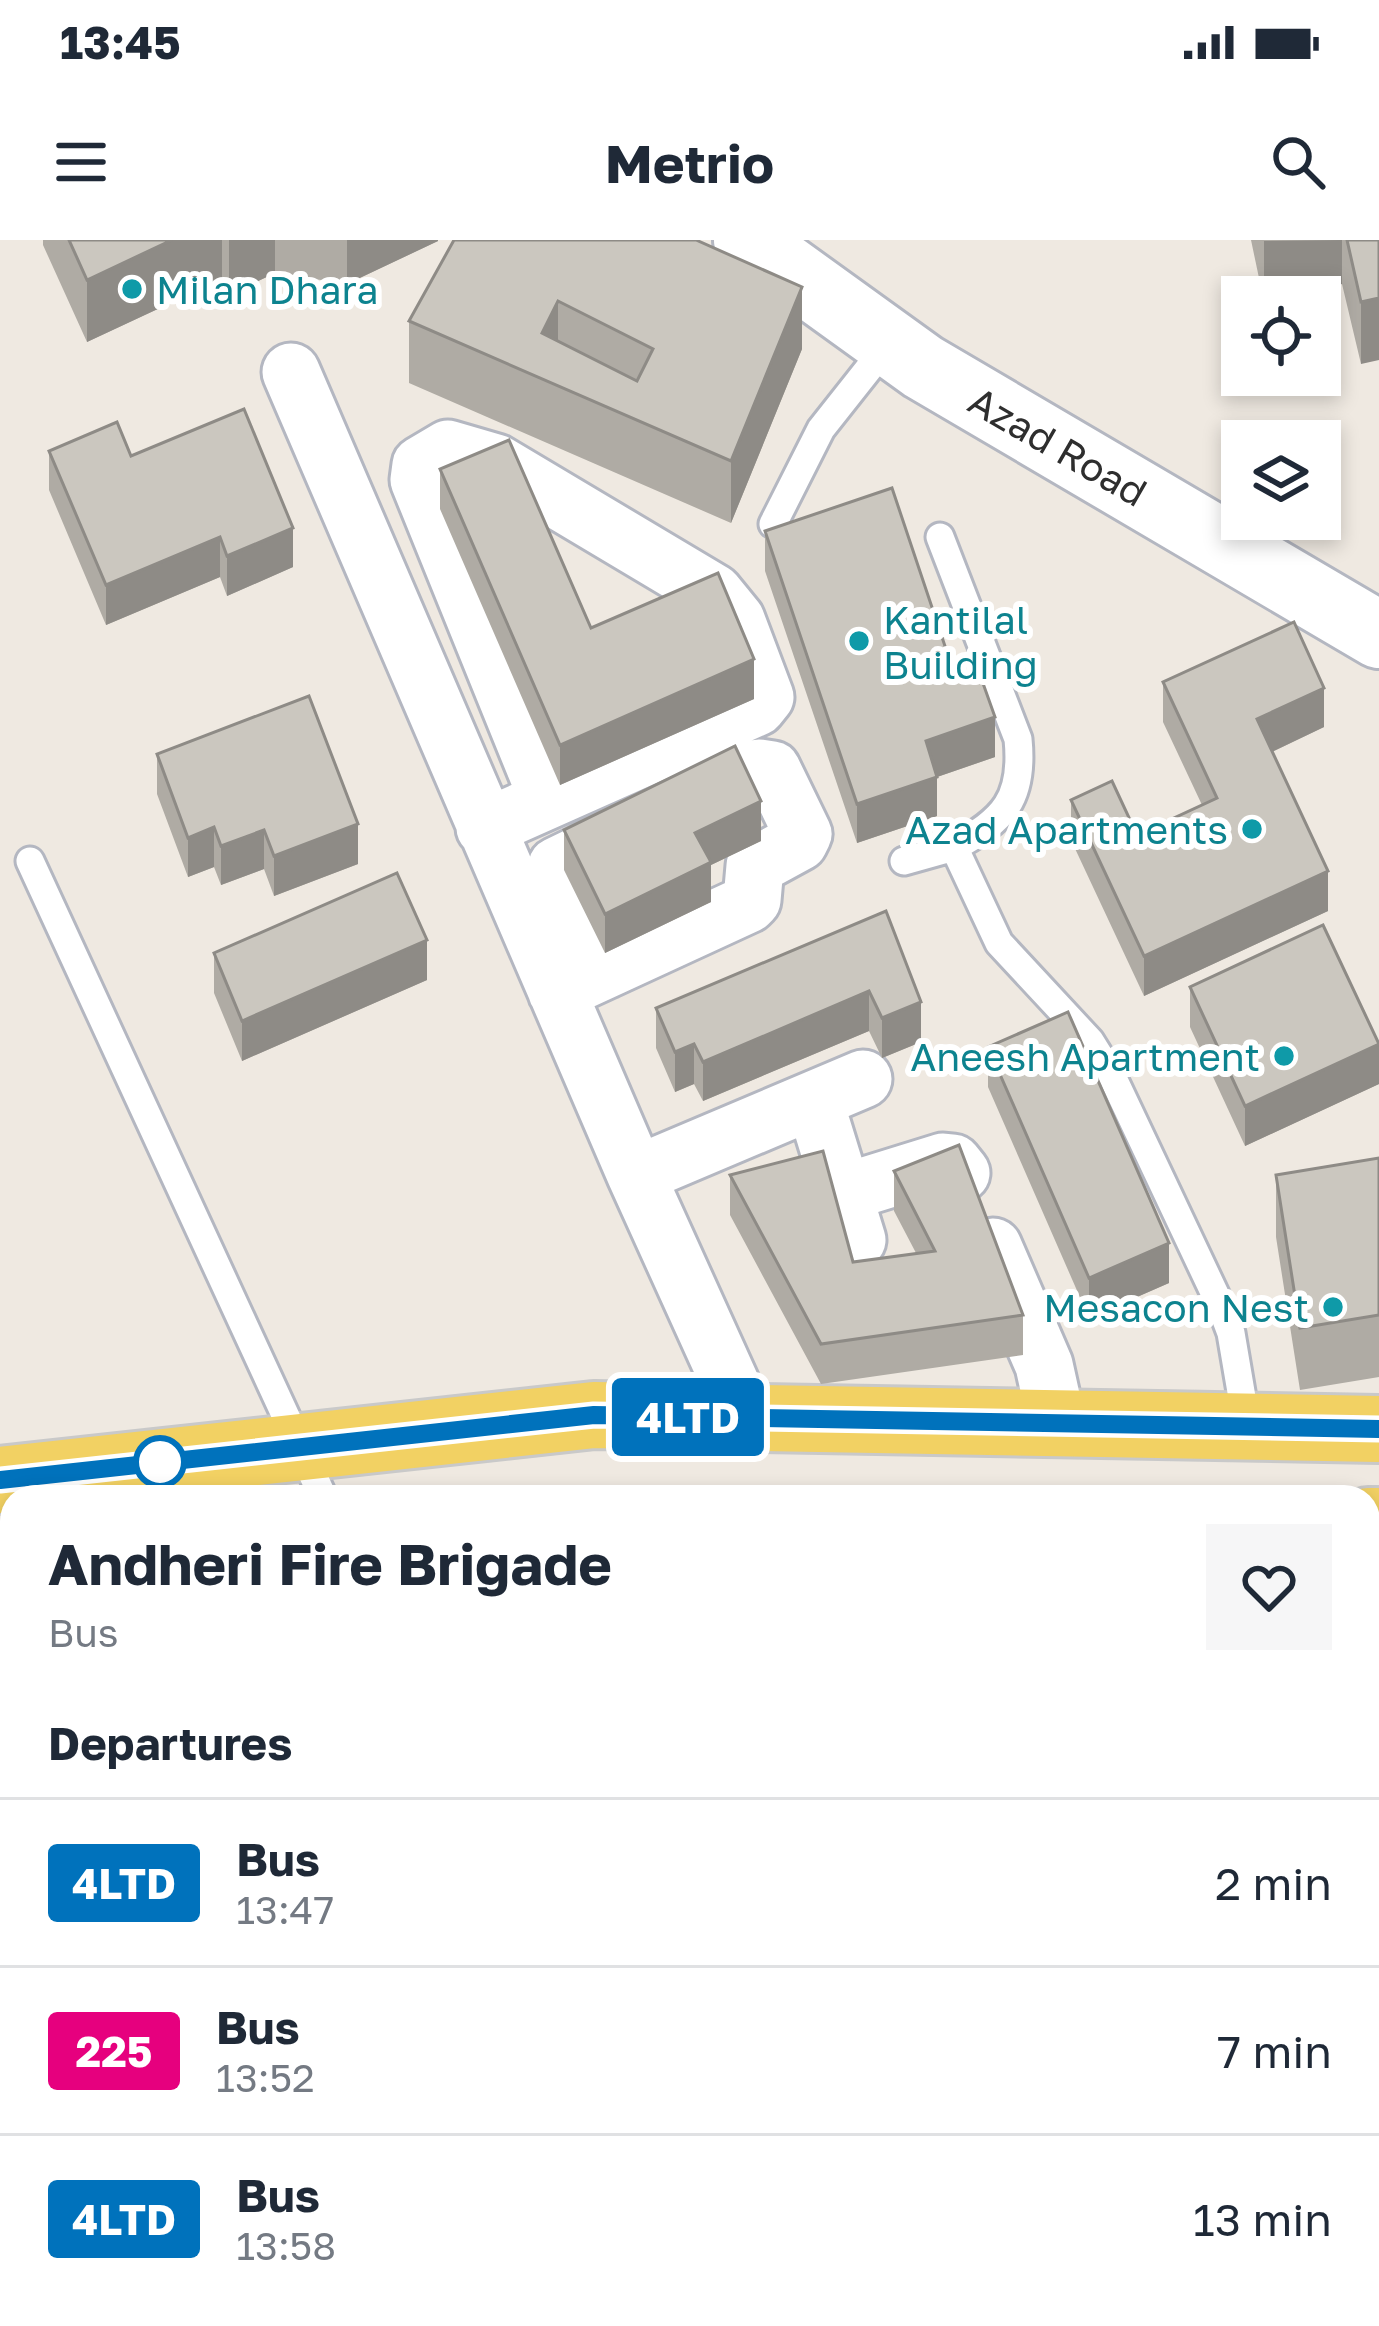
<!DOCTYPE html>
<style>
:root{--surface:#fff;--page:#f6f6f7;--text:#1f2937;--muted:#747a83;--line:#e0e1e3}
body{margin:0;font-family:"Golos Text",sans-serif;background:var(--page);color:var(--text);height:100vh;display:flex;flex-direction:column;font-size:45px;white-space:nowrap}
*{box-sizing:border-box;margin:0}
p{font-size:39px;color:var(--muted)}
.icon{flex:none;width:66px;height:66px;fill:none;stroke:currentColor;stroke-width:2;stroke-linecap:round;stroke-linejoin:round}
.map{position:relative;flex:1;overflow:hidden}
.side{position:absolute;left:0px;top:1245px;width:1380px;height:843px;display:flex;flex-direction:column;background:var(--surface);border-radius:36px 36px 0 0;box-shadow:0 6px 18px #0003}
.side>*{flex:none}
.badge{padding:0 24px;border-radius:9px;font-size:42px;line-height:78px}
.fabs{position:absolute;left:1221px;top:36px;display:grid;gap:24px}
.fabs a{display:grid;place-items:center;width:120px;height:120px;border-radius:0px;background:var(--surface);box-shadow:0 6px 18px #0003;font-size:60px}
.map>.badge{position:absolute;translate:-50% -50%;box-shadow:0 0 0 6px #fff}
h2{padding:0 48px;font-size:45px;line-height:108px}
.round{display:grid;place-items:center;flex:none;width:126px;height:126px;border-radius:0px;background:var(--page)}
.overview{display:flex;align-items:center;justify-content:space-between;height:204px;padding:0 48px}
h1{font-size:57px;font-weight:700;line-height:90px}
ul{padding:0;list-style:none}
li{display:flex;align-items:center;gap:36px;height:168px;padding:0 48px;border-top:3px solid var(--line)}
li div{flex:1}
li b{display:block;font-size:45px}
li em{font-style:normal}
li .badge{min-width:132px;font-weight:700;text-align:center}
.status{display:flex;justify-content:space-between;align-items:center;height:84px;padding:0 60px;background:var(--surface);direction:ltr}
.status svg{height:33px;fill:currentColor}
header{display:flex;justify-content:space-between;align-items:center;height:156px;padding:0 48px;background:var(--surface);font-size:54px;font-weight:700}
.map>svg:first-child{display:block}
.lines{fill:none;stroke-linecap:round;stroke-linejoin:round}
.lane-casing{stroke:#b4b7c1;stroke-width:33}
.street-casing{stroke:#b4b7c1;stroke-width:63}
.secondary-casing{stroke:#b4b7c1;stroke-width:72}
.primary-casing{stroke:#c9c9c9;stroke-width:72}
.lane{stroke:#fff;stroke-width:27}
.street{stroke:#fff;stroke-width:57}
.secondary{stroke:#fff;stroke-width:66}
.primary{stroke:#f2d163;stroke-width:66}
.wall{fill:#afaba4}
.shaded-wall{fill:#8e8b86}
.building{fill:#cbc7bf;stroke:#8e8b86;stroke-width:3;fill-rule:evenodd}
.line-casing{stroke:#fff;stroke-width:27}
.line{stroke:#0072bc;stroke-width:18}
.culture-dot{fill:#0f9aa8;stroke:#fff;stroke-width:4.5}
.stop-dot{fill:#fff;stroke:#0072bc;stroke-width:6}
.labels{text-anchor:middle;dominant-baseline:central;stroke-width:12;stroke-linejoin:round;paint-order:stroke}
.culture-label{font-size:39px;fill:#0d838f;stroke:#fff;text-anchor:end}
.street-label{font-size:39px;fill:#2e2e2e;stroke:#fff}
</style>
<div class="status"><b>13:45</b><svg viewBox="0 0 49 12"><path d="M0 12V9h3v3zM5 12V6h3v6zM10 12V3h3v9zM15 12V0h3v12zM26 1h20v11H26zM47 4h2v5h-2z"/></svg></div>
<header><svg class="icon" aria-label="menu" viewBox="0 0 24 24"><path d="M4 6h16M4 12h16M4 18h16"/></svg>Metrio<svg class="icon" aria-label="search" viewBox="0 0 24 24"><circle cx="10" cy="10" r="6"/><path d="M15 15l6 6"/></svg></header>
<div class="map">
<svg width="1379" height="2086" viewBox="0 0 1379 2086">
<rect width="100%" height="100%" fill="#efe9e1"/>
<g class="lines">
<defs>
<path id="lane" d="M773 284 821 189 889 103
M940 297 1018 499C1024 559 1004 580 954 607L999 703 1090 801 1113 838 1222 1069 1231 1093 1247 1187
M30 621 323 1257
M904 621 954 607"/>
<path id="street" d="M291 132 636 935 746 1178
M485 588 757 467 765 457 736 380 714 353 496 223 448 209 421 225 419 240 548 559
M557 752 748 664 752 660 755 626 799 602 803 594 772 530 759 528 557 626 556 631 605 730
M814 860 857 1000
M636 935 863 839
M843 953 943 922 953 923 961 933
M993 1007 1044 1125 1057 1184"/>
<path id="secondary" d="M747 0 923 127 1379 395"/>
<path id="primary" d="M0 1240 594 1175 1379 1189
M1368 1281H1379
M0 1333 12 1332"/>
</defs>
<use href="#lane" class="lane-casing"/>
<use href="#street" class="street-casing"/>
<use href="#secondary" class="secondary-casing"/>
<use href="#primary" class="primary-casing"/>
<use href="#lane" class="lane"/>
<use href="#street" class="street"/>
<use href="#secondary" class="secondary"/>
<use href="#primary" class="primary"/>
</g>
<path class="wall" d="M43 0H438V1L347 44 275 33 229 55 222 39 87 102 43 5Z
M454 0 802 109 731 283 409 143V81Z
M1251 0H1379L1361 124 1342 44 1288 57H1263Z
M49 211 131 216 293 327 227 356 220 337 106 385 49 250Z
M440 229 591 388 754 459 560 545 440 269Z
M765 291 956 439 995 517 937 537V576L857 603 765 331Z
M1163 442 1324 487 1272 512 1328 671 1144 756 1071 600V560L1137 595 1202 565 1163 482Z
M157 514 358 624 274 656 264 629 221 645 214 627 188 637 157 554Z
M564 590 761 601 711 625V662L605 713 564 630Z
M886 671 921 802 882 818 869 791 703 861 694 844 675 852 656 808V768Z
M214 713 427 740 242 821 214 753Z
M1190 747 1379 844 1245 906 1190 787Z
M988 807 1169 1043 1089 1078 988 847Z
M1379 918V1137L1300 1150 1276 997V935Z
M894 931 1023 1075V1115L821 1144 730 975V935L853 1022 916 1013 894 971Z
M1368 1332H1379V1554H1368Z
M1379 1568V1733L1368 1734V1569Z
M182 2076H283V2082L256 2086H184Z
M626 2076H751L753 2086H629Z
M1107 2076H1289L1288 2086H1107Z"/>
<path class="shaded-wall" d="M172 0H222V39L87 102V40Z
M229 0H275V33L229 55Z
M347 0H438V1L347 44Z
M1342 0V44L1288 57H1264V1Z
M802 47V109L731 283V221Z
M1379 58V120L1361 124V62Z
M558 61V123L542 93Z
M293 288V327L227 356V316Z
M220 297V337L106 385V345Z
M754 419V459L560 545V505Z
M1324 448V487L1257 519V479Z
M995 477V517L937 537V576L857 603V564L926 501Z
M761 561V601L711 625V662L605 713V674L695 593Z
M358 584V624L274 656V616Z
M214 587V627L188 637V598Z
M264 590V629L221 645V606Z
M1328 631V671L1144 756V716Z
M427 700V740L242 821V781Z
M869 751V791L703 861V822Z
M921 762V802L882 818V778Z
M694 804V844L675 852V812Z
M1379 804V844L1245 906V866Z
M1169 1003V1043L1089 1078V1038Z"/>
<path class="building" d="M69 0H172L87 40Z
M454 0H696L802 47 731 221 409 81ZM558 61 653 109 637 141 542 93Z
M1347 0H1379V58L1361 62Z
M244 169 293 288 227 316 220 297 106 345 49 211 117 182 131 216Z
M509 200 591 388 718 333 754 419 560 505 440 229Z
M892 248 956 439 979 432 995 477 926 501 937 537 857 564 765 291Z
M1294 382 1324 448 1257 479 1328 631 1144 716 1071 560 1112 541 1137 595 1217 558 1163 442Z
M309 456 358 584 274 616 264 590 221 606 214 587 188 598 157 514Z
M735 506 761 561 695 593 711 622 605 674 564 590Z
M397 633 427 700 242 781 214 713Z
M886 671 921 762 882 778 869 751 703 822 694 804 675 812 656 768Z
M1323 685 1379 804 1245 866 1190 747Z
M1068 772 1169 1003 1089 1038 988 807Z
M959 905 1023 1075 821 1104 730 935 823 911 853 1022 935 1011 894 931Z
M1379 918V1075L1300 1088 1276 935Z
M1368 1332H1379V1514H1368Z
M1379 1568V1705H1368V1569Z
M636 2076H751L753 2086H638Z
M1164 2076H1287L1286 2086H1164Z"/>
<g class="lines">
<defs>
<path id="line" d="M0 1240 594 1175 1379 1189"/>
</defs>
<use href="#line" class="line-casing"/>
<use href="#line" class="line"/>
</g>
<g class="culture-dot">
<circle cx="132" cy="49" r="12"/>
<circle cx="859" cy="401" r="12"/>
<circle cx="1252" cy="589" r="12"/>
<circle cx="1284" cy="816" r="12"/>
<circle cx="1333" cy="1067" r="12"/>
</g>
<circle class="stop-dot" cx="160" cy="1222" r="24"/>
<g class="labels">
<g class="culture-label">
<text x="156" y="49" text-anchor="start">Milan Dhara</text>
<text x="883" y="379" text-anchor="start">Kantilal<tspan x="883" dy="45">Building</tspan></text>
<text x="1228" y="589">Azad Apartments</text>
<text x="1260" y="816">Aneesh Apartment</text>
<text x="1309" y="1067">Mesacon Nest</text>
</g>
<g class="street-label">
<text transform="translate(1058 206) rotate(30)">Azad Road</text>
</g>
</g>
</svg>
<div class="fabs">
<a><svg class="icon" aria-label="locate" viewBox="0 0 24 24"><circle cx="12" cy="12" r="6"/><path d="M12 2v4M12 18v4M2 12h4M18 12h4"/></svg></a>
<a><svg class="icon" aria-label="layers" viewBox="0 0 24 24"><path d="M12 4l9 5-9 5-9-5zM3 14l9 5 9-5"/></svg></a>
</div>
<b class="badge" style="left:688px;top:1177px;background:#0072bc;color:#fff">4LTD</b>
<section class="side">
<div class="overview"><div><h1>Andheri Fire Brigade</h1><p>Bus</p></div><a class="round"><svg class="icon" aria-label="heart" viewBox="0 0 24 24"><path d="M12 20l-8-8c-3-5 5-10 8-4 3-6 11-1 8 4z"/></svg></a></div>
<h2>Departures</h2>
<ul>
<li><span class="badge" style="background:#0072bc;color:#fff">4LTD</span><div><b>Bus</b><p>13:47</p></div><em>2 min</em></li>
<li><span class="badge" style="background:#e6007e;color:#fff">225</span><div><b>Bus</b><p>13:52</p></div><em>7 min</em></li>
<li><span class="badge" style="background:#0072bc;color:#fff">4LTD</span><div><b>Bus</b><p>13:58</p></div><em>13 min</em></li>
</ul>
</section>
</div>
